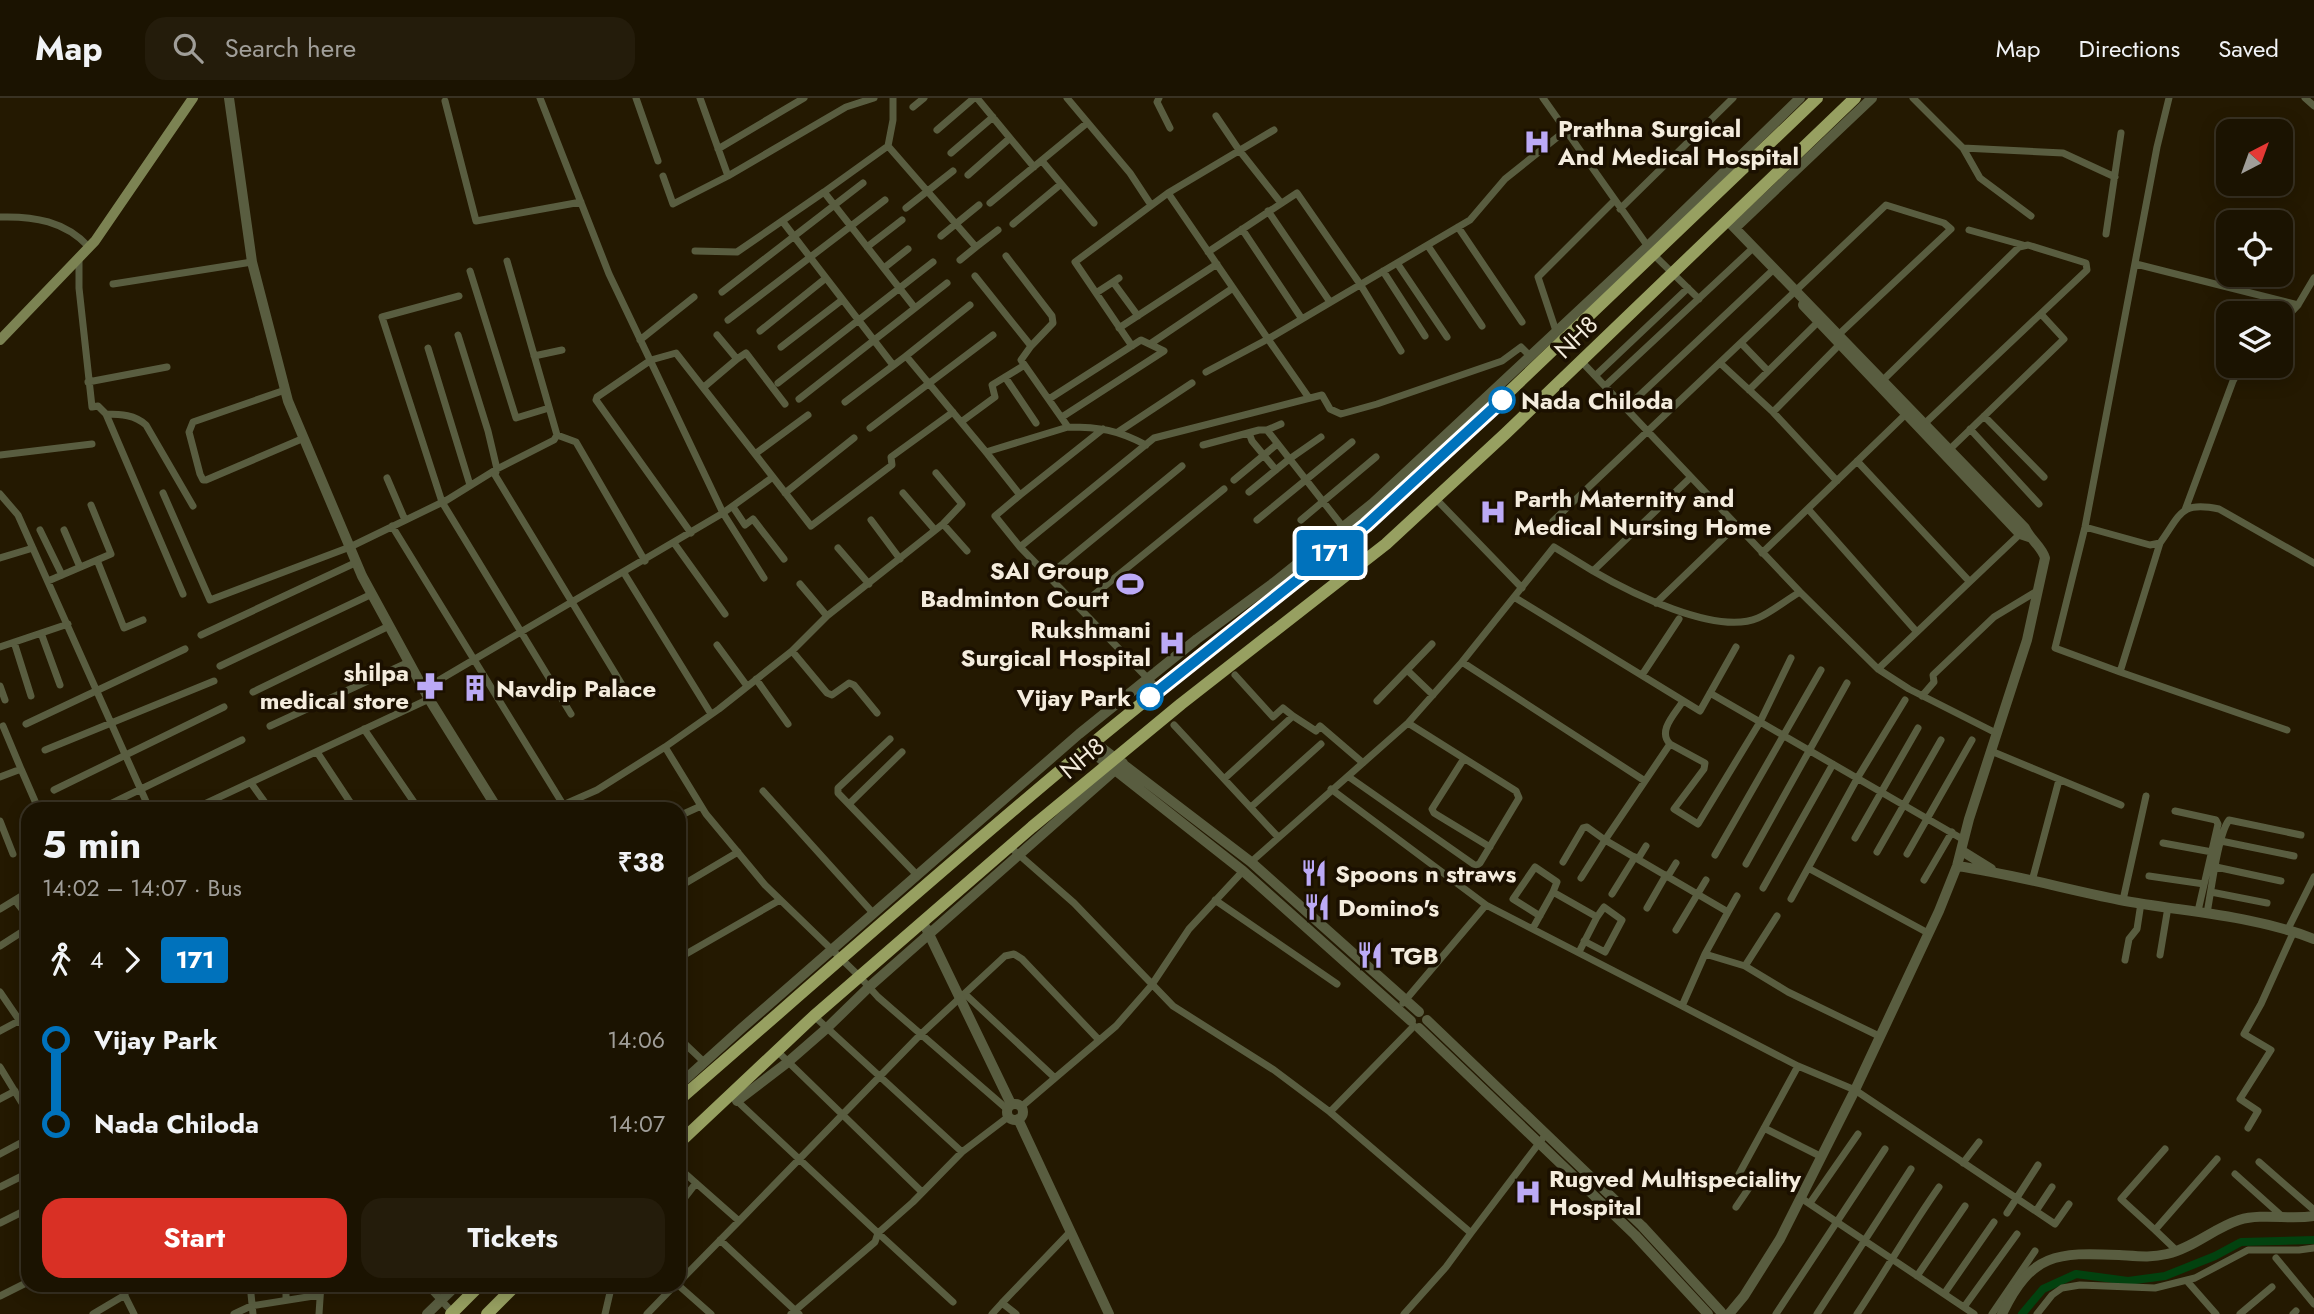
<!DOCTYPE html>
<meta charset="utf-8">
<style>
:root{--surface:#1b1301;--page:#241c0b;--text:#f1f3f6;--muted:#a09e99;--line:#393223;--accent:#d93025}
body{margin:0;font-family:Jost,sans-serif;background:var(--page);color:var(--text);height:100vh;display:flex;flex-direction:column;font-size:26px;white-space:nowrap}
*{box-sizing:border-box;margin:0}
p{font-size:23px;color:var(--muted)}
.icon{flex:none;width:38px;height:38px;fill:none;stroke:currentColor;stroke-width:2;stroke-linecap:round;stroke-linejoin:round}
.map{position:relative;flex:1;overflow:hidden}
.drawer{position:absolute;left:21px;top:704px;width:665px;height:490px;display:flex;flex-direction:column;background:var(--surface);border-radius:21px;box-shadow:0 4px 18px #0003,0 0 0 2px var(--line)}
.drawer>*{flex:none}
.badge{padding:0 14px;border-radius:5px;font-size:24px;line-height:46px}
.needle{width:46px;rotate:41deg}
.controls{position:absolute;left:2216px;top:21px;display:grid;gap:14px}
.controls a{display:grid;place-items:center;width:77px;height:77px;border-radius:14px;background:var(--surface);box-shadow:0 4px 18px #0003,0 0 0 2px var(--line);font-size:35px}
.map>.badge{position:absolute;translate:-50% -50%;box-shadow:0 0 0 4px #fff}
.legs{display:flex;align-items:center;gap:10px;height:77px;padding:0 21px;font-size:23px}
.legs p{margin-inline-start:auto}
.summary{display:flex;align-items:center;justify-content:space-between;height:119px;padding:0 21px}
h1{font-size:38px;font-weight:700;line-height:52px}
.cta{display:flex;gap:14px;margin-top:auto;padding:14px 21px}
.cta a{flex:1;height:80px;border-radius:21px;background:var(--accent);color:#fff;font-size:28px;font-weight:700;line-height:80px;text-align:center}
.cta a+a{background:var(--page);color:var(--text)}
ul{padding:0 21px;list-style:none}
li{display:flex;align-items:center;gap:24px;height:84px;font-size:26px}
li i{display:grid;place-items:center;width:10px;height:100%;margin:0 9px;background:currentColor}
li i::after{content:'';width:18px;height:18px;margin:-9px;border:5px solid;border-radius:50%;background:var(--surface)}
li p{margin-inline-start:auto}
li:first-child i{background:linear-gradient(#0000 50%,currentColor 0)}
li:last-child i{background:linear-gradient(currentColor 50%,#0000 0)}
header{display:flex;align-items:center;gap:42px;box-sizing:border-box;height:98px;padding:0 35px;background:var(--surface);border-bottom:2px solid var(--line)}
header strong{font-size:33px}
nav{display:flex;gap:38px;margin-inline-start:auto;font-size:24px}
.search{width:490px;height:63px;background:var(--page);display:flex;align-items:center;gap:18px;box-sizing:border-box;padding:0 24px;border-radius:21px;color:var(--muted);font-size:26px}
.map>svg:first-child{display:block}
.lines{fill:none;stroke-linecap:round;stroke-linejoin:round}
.canal{stroke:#02420f;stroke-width:8}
.minor{stroke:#595d40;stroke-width:7}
.tertiary{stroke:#595d40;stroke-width:10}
.secondary{stroke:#7c8353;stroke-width:10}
.primary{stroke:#97a061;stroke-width:12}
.line-1-casing{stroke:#fff;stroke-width:16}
.line-1{stroke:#0072bc;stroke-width:10}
.stop-1-dot{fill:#fff;stroke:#0072bc;stroke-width:3.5}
.labels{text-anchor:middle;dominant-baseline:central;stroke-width:7;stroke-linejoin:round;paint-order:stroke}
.poi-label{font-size:24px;font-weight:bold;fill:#f4ecdd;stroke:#1b1000;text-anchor:start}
.street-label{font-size:24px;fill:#f4ecdd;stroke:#1b1000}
.stop-label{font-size:24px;font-weight:bold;fill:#f4ecdd;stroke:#1b1000;text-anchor:start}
</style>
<header>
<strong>Map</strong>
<div class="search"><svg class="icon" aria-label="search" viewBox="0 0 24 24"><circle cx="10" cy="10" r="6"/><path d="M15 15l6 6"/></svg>Search here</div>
<nav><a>Map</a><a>Directions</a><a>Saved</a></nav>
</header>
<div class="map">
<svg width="2314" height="1216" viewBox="0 0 2314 1216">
<rect width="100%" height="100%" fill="#241901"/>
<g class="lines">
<path class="canal" d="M2022 1216 2043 1191 2076 1176 2128 1183 2165 1178 2215 1158 2241 1144 2314 1142"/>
<path class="minor" d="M540 0 609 176 723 415 773 379
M636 0 658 63
M700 0 728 78
M893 0V22L888 48 824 94 915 210
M977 0 1034 69
M1067 0 1130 75 1151 107
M1159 0 1157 4 1170 30
M1543 0 1654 157 1699 201
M1913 0 1963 50 2063 55 2115 79
M2305 0 2314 8
M445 3 476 123 581 104
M913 9 924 0
M1216 18 1239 52 1281 105
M937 32 974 0
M1274 32 1168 95 1268 241 1470 122 1505 81 1565 33
M888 48 976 149 998 132
M1963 50 1980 80 2031 118
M718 51 804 0
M951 55 993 19
M1042 63 1094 125
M968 77 1010 40
M663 78 673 106 728 78 846 9 874 0
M990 105 1087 25
M906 110 953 73
M1620 111 1733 0
M1268 113 1330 204
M0 119C34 118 65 123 89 149
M783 124 893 267
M1013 126 1061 86
M1458 129 1522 224
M1242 131 1302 221
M1969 132 2023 147
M2106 136 2121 35
M941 138 979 107
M1428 148 1482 228
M867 149 902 122
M695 153 737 154 824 94
M1208 154 1297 95 1360 186 1401 253
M1006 158 1052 218 1053 225 1031 248 1021 262 1068 329C1099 329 1118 332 1146 347
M79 160V190L92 309 98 308 106 316 183 496
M960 162 976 149
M507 163 557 337 554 342 497 371 495 377 624 590
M1397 165 1447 239
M2136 166 2298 207 2314 180
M884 170 908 151
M470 173 516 320 549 310
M1383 173 1425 238
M975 178 1031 248
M1119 180 1113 184 1138 218
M113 186 252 164
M722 194 863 85
M1096 195 1113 184
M459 198 382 219 442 404 571 616
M728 222 885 102
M2280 226 2298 207
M1119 230 1217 166
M760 233 826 180
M1557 236 1538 179 1614 103
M640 242 694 199
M1741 245 1768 273
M1150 246 1233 190
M1132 248 1075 164 1168 95
M781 249 842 202
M428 250 470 387
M534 258 562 252
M906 258 970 207
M737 261 746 255 785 306
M1581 263 1800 494 1878 571 1909 591 1996 635
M1720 265 1773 314
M1206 274 1268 241 1309 300
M1596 277 1688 190
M1005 279 1036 325
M88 284 167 269
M778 285 933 164
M1879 286 2019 149 2028 147 2086 165 2087 172 1921 329
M1605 288 1753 150
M704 289 737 261 717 237
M285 292 193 324 189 334 200 376 203 382H206L304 340
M1749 292 1818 224
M799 301 947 185
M1049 301 1141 242 1164 253 1062 319
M845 304 906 258 986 354 1020 397 995 418 1020 449 1159 592
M1626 310 1774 171
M106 316C121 316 135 317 146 327L193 408
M808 317 755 356 811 428 892 367 891 359 953 314
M1984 318 2044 379
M961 324 995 299 992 287 1023 268
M870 330 993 237
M1970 331 2039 406
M1267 332 1281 326
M1118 334 1192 285
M1249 335 1252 343 1276 372
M557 337 576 344 645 463
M1203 347 1259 332H1267L1343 429
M1950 351 2064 241 2041 216
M986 354 1068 329
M0 357 92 346
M1857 363 1969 483
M387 380 405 422
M1234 382 1276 347
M1837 383 1773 314 1842 244
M1249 394 1288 362 1321 339
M163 395 210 502 350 449 447 402 497 371 488 333 458 237
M785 395 854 340
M903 395 935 432
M0 396 18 417 149 710
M1020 397 1103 331
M1436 401 1522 490
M733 409 745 427 753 421 784 461
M1808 411 1916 533
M2185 412 2233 283 2241 268
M871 422 900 461
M1257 422 1352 344
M1301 422 1376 359
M1553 423 1886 107 1944 125 1951 131 1835 240
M943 426 967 453
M392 428 564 708
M2085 429 2150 447 2160 445C2181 416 2180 403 2219 411L2314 465
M40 432 62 477
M64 432 80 469
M691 435 596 302 597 299 651 262 676 255 755 356
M674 445 725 516
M2160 445 2120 574 2287 632
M1020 449 1154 340 1322 297 1330 311 1341 316 1377 306 1502 263 1521 249 1530 258
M838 450 869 486
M1762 455 1908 314
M0 460 33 450
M97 462 124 530 143 522
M1593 473C1629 494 1716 538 1758 520 1772 514 1786 502 1800 494
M624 475 711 616
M1048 478 1182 368
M48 483 111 456 91 407
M800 486 827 518
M1514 499 1700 613 1736 549
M1656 505 1737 427
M1079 509 1224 391
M41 535 60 587
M201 537 357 464
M14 544 31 598
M717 547 747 588
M0 549 68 526
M792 553 827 595 832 597 849 585 854 587 877 615
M1462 564 1645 683 1670 646C1657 633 1675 616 1683 603
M220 568 372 496
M1878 571 2020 436
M1407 572 1433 597
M2120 574 2055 550 2085 429 2157 49 2169 0
M1235 577 1273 619 1283 610 1293 618
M1642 577 1679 521
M756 581 788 626
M0 588 5 602
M424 591 723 415 764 480
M253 594 389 528
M1710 595 1964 742
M1922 598 1934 584 1933 577 1994 519 2037 493
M1377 603 1432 546
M26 626 185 551
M1174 627 1278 739
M270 628 409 564
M364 631 418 710
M890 641 838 690V695L917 777
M1670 646 1705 665 1704 671 1674 711 1698 726 1760 624 1791 560
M665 649 719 611 792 553 827 518 943 426 962 406 936 375
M45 652 214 583
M1991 653 2121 707
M317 654 354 710
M1463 662 1432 711 1434 715 1490 749
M21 671 38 710
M0 679 21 671 3 628
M1349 679 1476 768 1480 765 1519 700 1516 693 1408 625
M1224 681 1293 618 1316 633 1320 628 1363 665
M1645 683 1605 742 1728 814 1705 856
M251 685 269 710
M1331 691 1486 807 1403 905
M54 692 224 609
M763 693 873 815
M849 706 902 654
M1251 709 1321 646
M102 710 242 642
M196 710 429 601
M556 710 597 692 665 649 706 716 765 787 859 878 878 899 1007 1011
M2175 713 2216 722 2218 726 2198 813
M679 718 701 708
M0 723 13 756
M1855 740 1918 630
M2221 743 2294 758
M2163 745 2212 754
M1009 748 1074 805 1173 908 1274 972 1330 1014 1414 928
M1877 754 1941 642
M1907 756 1972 642
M1715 757 1821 572
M1638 761 1646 748
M1251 764 1408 625 1462 564 1554 449 1593 473 1691 379
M1563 764 1583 730 1587 729 1605 742 1581 780
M1746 766 1847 585
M2216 769 2281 783
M1808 770 1928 835
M1668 778 1676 765
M2149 778 2204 786
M1924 782 1952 734
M2032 783 2059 682
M679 789 738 754
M1763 790 1833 666
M2211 794 2267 805
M1612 796 1635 759
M1791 801 1858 679 1905 602
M15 802 28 819
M1215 802 1337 886
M2123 802 2146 698
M1486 807 1682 908 1705 856 1745 868 1788 894 1879 938
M1647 810 1666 777
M0 811 28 794
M1728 814 1737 798
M2207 815C2211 794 2218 736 2229 722L2301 737
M1540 818 1513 801 1535 769 1557 784 1553 794
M1533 830 1553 794 1597 819 1579 854
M1676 832 1706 782
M2287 833 2314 779
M1584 843 1605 854 1622 822 1604 809 1597 819
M0 848 28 830
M2160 857 2168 809
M679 860 780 802
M2125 862 2129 841 2137 831 2141 805
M1745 868 1777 818
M0 894 28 935
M965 896 1055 980
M1682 908 1798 968 1855 992 2055 1126 2069 1106
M814 918 962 1054
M0 933 28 918
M683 944 704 964
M776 952 922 1094
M0 969 28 1015
M0 1001 15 993
M735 1001 878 1135 913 1104 962 1054 1008 1019
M1021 1009 1116 928 1151 888 1189 831 1243 773
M1330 1014 1471 1135 1546 1036
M1764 1030 1822 1059
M2248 1030 2258 1013 2240 1001 2271 952 2244 936 2261 906 2294 833
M2165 1051 2121 1101 2155 1132 2217 1061
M0 1056 28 1041
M2259 1064 2314 1112
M1963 1065 1979 1044
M679 1070 739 1123 920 937 1005 858 1014 856 1022 861 1099 942
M2235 1076 2284 1120
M0 1089 28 1075
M1801 1100 1974 1216
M1810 1105 1858 1036
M679 1107 696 1085
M1736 1109 1751 1087 1740 1078 1739 1076 1798 968
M2036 1113 2052 1089
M2007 1115 2038 1067
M0 1125 28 1111
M2155 1132 2177 1153
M720 1142 799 1216
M2276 1160 2314 1206
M1917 1178 1965 1108
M2187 1183 2216 1216
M679 1184 739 1123
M119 1186 134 1216
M250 1186 253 1216
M426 1186 453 1215
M677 1186 711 1216
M1944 1196 1994 1124
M0 1198 28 1184
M286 1202V1186
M1002 1205 1071 1133
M1964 1209 2017 1136
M93 1216 125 1197
M234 1216 251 1208 320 1197
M319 1216 321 1186
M605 1216 612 1186
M647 1216 676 1186
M791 1216 875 1144 878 1135 953 1204
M992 1216 1002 1205 1016 1216
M1404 1216 1446 1169 1471 1135
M1776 1216 1885 1051
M1817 1216 1911 1071
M1857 1216C1885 1174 1910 1130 1939 1089
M1992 1216 2035 1153
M2037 1216 2052 1197 2062 1190 2080 1187 2155 1190 2195 1180 2248 1152H2299L2314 1150
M2240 1216 2272 1189
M2293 1216 2296 1213"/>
<path class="tertiary" d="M229 0 252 164 288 303 362 478 429 601 497 710
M1728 123 2025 430C2030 441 2042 449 2045 460L2027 542 1969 721 1957 768 1939 813 1855 992 1780 1141 1744 1198 1729 1216
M1735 130 1872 0
M1803 207 2020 436 2029 439
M1094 644 1251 764 1419 914
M1087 650 1243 773 1411 923
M1962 753 1991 771
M1957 768C2012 776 2065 791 2120 802 2184 814 2253 817 2314 841
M926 830 1011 1006
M1427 922 1642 1128 1721 1214
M1419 930 1635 1137 1708 1216
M679 987 742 930 1079 636 1197 541 1272 486 1373 405 1648 148 1800 0
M737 1003 788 964 827 930 869 889 1123 665
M1007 1014a8 8 0 1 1 16 0a8 8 0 1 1-16 0Z
M1018 1021 1109 1216
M427 1216 458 1186
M2002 1216C2031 1155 2057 1154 2119 1157 2136 1158 2151 1160 2167 1156 2193 1150 2214 1130 2239 1122 2263 1115 2290 1122 2314 1118"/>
<path class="secondary" d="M0 242 95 143 193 0"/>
<path class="primary" d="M679 1002C816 883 952 762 1092 646 1202 555 1317 470 1424 375L1817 0
M679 1045 814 918 1032 729 1181 606 1386 446 1505 336 1855 0
M451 1216 481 1186
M487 1216 517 1186"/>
</g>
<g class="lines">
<defs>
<path id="line-1" d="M1150 599 1366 427 1502 302"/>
</defs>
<use href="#line-1" class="line-1-casing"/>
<use href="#line-1" class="line-1"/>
</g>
<defs>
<symbol id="hospital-bare" viewBox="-9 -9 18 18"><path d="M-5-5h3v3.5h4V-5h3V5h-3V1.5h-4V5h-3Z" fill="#bcaaf6" stroke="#1b1000" stroke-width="2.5" paint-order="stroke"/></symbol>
<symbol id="stadium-bare" viewBox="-9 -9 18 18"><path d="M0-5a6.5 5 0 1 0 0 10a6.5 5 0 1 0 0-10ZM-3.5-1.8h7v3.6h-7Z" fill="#bcaaf6" stroke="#1b1000" stroke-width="2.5" paint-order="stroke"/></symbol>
<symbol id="pharmacy-bare" viewBox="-9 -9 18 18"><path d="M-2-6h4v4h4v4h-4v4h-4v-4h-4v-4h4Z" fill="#bcaaf6" stroke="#1b1000" stroke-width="2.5" paint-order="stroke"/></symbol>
<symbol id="building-bare" viewBox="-9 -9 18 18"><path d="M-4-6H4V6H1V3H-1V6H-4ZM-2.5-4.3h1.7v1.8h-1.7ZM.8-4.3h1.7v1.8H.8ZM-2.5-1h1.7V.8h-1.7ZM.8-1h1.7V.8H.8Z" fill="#bcaaf6" stroke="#1b1000" stroke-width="2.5" paint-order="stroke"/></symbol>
<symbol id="restaurant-bare" viewBox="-9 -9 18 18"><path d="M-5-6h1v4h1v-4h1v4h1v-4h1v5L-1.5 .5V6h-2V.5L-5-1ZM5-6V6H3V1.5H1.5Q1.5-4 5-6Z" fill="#bcaaf6" stroke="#1b1000" stroke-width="2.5" paint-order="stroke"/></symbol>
</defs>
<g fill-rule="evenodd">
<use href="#hospital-bare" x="1518" y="25" width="38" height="38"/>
<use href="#hospital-bare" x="1474" y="395" width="38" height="38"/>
<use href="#stadium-bare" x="1111" y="467" width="38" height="38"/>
<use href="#hospital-bare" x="1153" y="526" width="38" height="38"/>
<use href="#pharmacy-bare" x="411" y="569" width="38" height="38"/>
<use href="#building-bare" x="456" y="571" width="38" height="38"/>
<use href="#restaurant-bare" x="1295" y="756" width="38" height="38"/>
<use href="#restaurant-bare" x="1298" y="790" width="38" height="38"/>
<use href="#restaurant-bare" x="1351" y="838" width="38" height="38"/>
<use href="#hospital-bare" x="1509" y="1075" width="38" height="38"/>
</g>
<g class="stop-1-dot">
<circle cx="1502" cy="302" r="12"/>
<circle cx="1150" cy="599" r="12"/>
</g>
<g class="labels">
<g class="poi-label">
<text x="1558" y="30">Prathna Surgical<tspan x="1558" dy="28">And Medical Hospital</tspan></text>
<text x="1514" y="400">Parth Maternity and<tspan x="1514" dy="28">Medical Nursing Home</tspan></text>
<text x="1109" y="472" text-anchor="end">SAI Group<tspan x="1109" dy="28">Badminton Court</tspan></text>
<text x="1151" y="531" text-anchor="end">Rukshmani<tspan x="1151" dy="28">Surgical Hospital</tspan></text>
<text x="409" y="574" text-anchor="end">shilpa<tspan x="409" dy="28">medical store</tspan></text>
<text x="496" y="590">Navdip Palace</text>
<text x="1335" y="775">Spoons n straws</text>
<text x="1338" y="809">Domino's</text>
<text x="1391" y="857">TGB</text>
<text x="1549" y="1080">Rugved Multispeciality<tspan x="1549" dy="28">Hospital</tspan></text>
</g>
<g class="street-label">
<text transform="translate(1576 239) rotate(-44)">NH8</text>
<text transform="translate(1082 660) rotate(-40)">NH8</text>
</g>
<g class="stop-label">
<text x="1521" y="302">Nada Chiloda</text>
<text x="1131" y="599" text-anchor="end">Vijay Park</text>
</g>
</g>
</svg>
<div class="controls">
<a><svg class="needle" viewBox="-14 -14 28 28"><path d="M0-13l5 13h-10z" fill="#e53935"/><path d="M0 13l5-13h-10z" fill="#a09e99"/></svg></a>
<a><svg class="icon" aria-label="locate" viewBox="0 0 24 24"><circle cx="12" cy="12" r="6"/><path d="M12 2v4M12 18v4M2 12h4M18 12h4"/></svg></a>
<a><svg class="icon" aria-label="layers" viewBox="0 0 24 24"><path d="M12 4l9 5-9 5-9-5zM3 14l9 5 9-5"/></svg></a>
</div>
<b class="badge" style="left:1330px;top:455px;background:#0072bc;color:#fff">171</b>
<section class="drawer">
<div class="summary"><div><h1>5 min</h1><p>14:02 – 14:07 · Bus</p></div><b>₹38</b></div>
<div class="legs"><svg class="icon" aria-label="walk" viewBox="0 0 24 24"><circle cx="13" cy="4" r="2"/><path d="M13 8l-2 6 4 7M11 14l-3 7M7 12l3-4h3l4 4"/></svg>4<svg class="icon" aria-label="forward" viewBox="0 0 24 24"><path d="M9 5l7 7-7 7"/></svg><b class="badge" style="background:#0072bc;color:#fff">171</b></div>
<ul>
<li><i style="color:#0072bc"></i><b>Vijay Park</b><p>14:06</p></li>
<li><i style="color:#0072bc"></i><b>Nada Chiloda</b><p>14:07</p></li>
</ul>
<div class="cta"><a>Start</a><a>Tickets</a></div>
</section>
</div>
